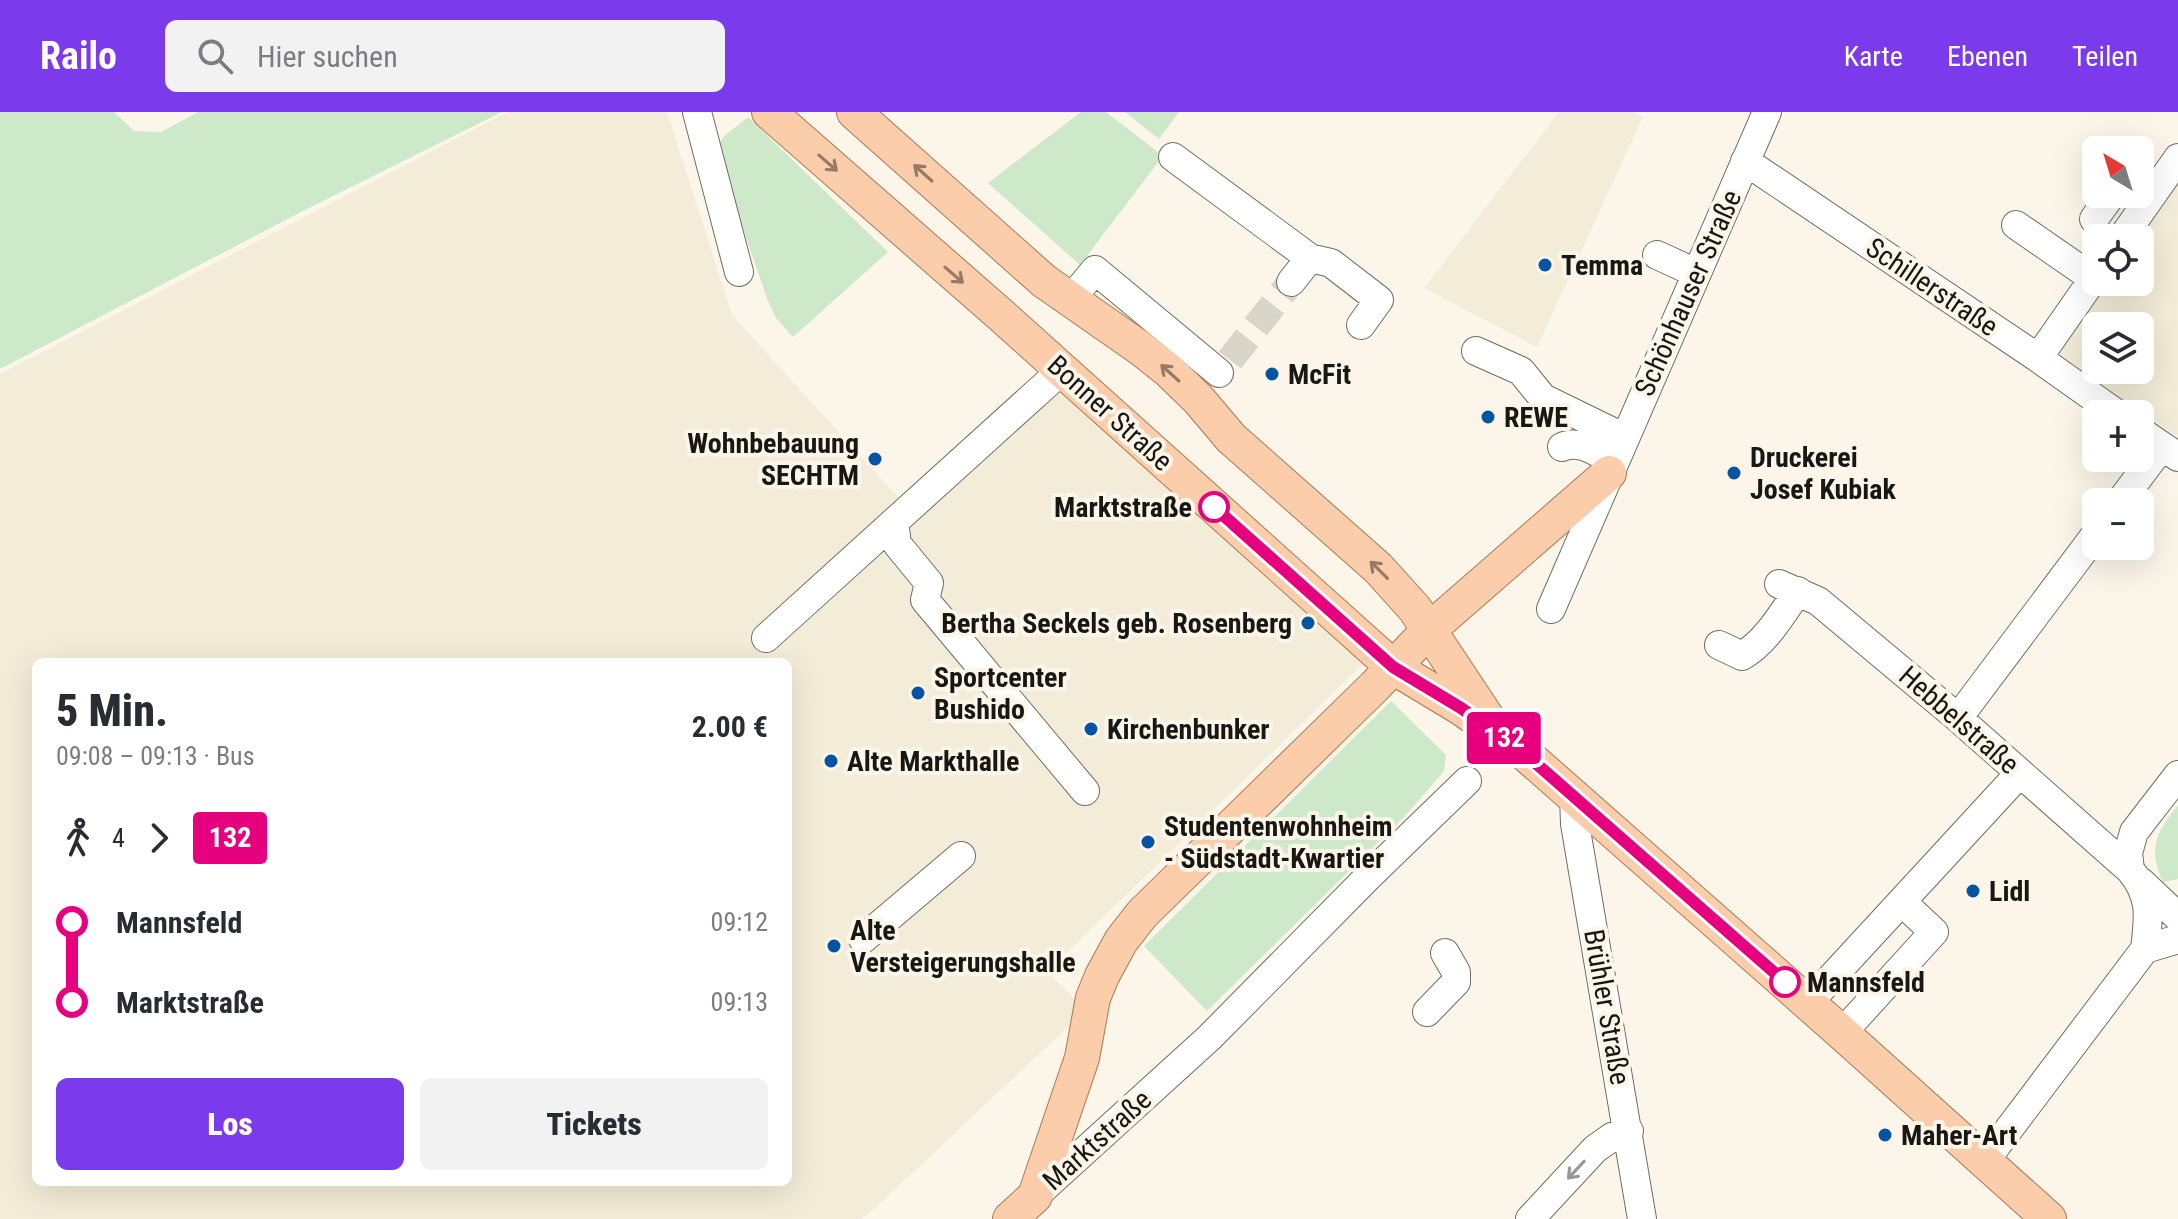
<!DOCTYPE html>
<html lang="de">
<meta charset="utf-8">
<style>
:root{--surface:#fff;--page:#f2f2f3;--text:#2b2b33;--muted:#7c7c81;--accent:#7c3aed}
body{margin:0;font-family:"Roboto Condensed",sans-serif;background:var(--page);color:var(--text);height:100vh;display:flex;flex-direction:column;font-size:30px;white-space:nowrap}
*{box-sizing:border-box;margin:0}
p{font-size:26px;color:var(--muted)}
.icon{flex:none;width:44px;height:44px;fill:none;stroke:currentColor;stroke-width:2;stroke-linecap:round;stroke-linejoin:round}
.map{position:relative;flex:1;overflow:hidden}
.sheet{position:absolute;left:32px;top:546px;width:760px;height:528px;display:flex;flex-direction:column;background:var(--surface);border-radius:12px;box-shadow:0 8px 32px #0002}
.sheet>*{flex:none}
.badge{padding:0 16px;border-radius:6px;font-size:28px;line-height:52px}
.needle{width:52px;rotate:322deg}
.fabs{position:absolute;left:2082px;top:24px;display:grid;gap:16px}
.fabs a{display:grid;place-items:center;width:72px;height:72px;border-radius:12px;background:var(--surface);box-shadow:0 8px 32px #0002;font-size:40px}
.map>.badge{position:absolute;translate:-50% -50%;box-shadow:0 0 0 4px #fff}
.legs{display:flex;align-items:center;gap:12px;height:88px;padding:0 24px;font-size:26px}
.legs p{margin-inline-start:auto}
.head{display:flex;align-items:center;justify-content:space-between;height:136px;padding:0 24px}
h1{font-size:44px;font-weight:800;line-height:60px}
.primary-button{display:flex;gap:16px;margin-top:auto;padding:16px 24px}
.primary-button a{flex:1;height:92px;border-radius:12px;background:var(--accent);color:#fff;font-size:32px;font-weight:800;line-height:92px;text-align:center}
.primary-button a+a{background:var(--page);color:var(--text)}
ul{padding:0 24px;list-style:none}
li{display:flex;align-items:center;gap:28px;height:80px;font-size:30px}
li i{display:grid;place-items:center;width:12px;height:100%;margin:0 10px;background:currentColor}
li i::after{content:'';width:20px;height:20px;margin:-10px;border:6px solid;border-radius:50%;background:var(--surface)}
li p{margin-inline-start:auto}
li:first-child i{background:linear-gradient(#0000 50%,currentColor 0)}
li:last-child i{background:linear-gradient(currentColor 50%,#0000 0)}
header{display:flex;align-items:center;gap:48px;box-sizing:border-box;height:112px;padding:0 40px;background:var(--accent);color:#fff}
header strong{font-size:38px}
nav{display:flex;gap:44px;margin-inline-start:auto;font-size:28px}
.search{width:560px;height:72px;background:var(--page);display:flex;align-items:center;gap:20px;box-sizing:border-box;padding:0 28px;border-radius:12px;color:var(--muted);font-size:30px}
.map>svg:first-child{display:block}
.built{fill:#f3ecd8;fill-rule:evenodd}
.green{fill:#cee8ca}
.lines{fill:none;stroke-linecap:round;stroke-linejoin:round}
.minor-tunnel{stroke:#d9d5c9;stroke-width:28;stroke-dasharray:28 14;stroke-linecap:butt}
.minor-casing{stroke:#716d62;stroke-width:30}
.major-casing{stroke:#aa7751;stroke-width:36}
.minor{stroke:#fff;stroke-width:28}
.major{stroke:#fbcdab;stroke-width:34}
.oneway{stroke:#957b67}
.oneway2{stroke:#989795}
.line-1-casing{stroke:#fff;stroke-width:18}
.line-1{stroke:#e6007e;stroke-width:12}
.poi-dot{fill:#0554a3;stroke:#fbf6e9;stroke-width:3}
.stop-1-dot{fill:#fff;stroke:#e6007e;stroke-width:4}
.labels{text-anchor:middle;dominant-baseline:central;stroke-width:8;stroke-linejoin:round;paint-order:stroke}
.poi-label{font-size:28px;font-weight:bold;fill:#191713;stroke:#fbf6e9;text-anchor:start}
.street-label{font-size:28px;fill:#191713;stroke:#fbf6e9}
.stop-label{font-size:28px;font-weight:bold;fill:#191713;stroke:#fbf6e9;text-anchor:end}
</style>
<header>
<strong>Railo</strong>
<div class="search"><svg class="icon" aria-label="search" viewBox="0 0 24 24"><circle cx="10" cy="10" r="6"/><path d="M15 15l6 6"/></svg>Hier suchen</div>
<nav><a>Karte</a><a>Ebenen</a><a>Teilen</a></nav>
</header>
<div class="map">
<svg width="2178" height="1107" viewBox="0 0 2178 1107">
<rect width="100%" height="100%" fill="#fbf6e9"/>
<path class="built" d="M508 0H667L732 203 917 406 1066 271 1372 543 1047 860 1086 898 875 1096 861 1107H0V262ZM36 550H788V1070H36Z
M1559 0H1633L1643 5 1537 235 1424 176Z
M2178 61V325L2051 240 2101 170H2140V126H2132ZM2096 214H2140V258H2096Z"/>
<path class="green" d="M0 0H114L134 19 161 20 198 0H502L303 99 0 257Z
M1081 0H1106L1163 44 1080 153 988 71Z
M1125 0H1179L1159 27Z
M748 5 888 140 793 225 776 206 768 189 716 38 723 25Z
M1391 589 1446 643 1444 659 1407 702 1207 899 1144 834Z
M2178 693V767L2163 770C2147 735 2157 720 2178 693Z"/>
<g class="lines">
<path class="minor-tunnel" d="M1230 248 1291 170"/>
<defs>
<path id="minor" d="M697 0 739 160
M1173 45 1310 146 1291 170
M1745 49 2038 246 2117 302
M2094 107 2112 82
M2016 113 2094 167
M2122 126 2178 46
M1657 143 1696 161
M1310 146 1331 151 1379 188 1361 213
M1070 188 1095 158 1219 261
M1476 239 1521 259 1543 286 1625 326
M2038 246 2096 163
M2140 319 2178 345
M1562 335C1580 327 1597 341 1614 349
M2120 390 2162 334
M894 410 897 432 929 471 925 488 1085 679
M1779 472 1818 489 1958 606 2130 758C2152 784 2149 805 2145 837L1984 1050
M1551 497 1767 0
M766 526 1062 258
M1719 533 1742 544C1767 529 1782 502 1798 479
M1958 606 2096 422
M1574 683 1575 712 1642 1107
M2130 758 2128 741 2134 720 2178 663
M2141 770 2178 805
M863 827 961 744
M2145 837 2178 827
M1808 891 2020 661
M1427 900 1456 870V860L1445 841
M1842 921 1934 820 1902 790
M1035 1084 1210 925 1368 765 1467 669
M1530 1107 1595 1037 1612 1025 1629 1019"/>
<path id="major" d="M769 0 1002 204 1393 555 1461 596 1523 640 1842 921 2049 1107
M854 0 1044 169 1140 236 1169 259 1198 287 1231 326 1378 456 1415 497 1488 607
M1010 1107 1035 1084 1082 946 1093 886 1102 864 1121 829 1142 802 1374 575 1429 518 1609 361"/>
</defs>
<use href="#minor" class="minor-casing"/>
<use href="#major" class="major-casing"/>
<use href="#minor" class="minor"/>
<use href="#major" class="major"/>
</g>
<defs><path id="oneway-shaft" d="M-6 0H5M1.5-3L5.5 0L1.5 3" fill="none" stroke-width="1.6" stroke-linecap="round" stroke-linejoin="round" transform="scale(2)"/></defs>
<g class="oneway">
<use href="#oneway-shaft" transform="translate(828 51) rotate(41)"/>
<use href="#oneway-shaft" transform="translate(923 61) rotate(-138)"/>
<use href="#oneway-shaft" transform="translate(954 163) rotate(41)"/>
<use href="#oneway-shaft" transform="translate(1170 261) rotate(-138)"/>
<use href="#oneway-shaft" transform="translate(1379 458) rotate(-135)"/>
</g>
<use class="oneway2" href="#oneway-shaft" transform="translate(1576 1058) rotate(133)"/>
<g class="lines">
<defs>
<path id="line-1" d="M1214 395 1393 555 1461 596 1523 640 1785 870"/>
</defs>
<use href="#line-1" class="line-1-casing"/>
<use href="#line-1" class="line-1"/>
</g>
<g class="poi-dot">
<circle cx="1545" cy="153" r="8"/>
<circle cx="1272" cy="262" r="8"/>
<circle cx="1488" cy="305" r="8"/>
<circle cx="875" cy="347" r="8"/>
<circle cx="1734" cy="361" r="8"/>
<circle cx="1308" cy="511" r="8"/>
<circle cx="918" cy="581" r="8"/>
<circle cx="1091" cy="617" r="8"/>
<circle cx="831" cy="649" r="8"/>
<circle cx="1148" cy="730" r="8"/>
<circle cx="1973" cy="779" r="8"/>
<circle cx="834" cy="834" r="8"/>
<circle cx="1885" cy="1023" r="8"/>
</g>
<g class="stop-1-dot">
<circle cx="1214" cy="395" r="14"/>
<circle cx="1785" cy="870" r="14"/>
</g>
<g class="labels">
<g class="poi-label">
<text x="1561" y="153">Temma</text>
<text x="1288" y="262">McFit</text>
<text x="1504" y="305">REWE</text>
<text x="859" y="331" text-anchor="end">Wohnbebauung<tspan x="859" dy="32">SECHTM</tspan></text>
<text x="1750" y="345">Druckerei<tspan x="1750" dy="32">Josef Kubiak</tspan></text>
<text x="1292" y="511" text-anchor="end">Bertha Seckels geb. Rosenberg</text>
<text x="934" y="565">Sportcenter<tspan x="934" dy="32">Bushido</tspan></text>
<text x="1107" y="617">Kirchenbunker</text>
<text x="847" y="649">Alte Markthalle</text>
<text x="1164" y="714">Studentenwohnheim<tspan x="1164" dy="32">- Südstadt-Kwartier</tspan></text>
<text x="1989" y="779">Lidl</text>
<text x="850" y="818">Alte<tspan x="850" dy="32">Versteigerungshalle</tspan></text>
<text x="1901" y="1023">Maher-Art</text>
</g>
<g class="street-label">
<text transform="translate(1932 175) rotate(34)">Schillerstraße</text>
<text transform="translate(1688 181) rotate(-66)">Schönhauser Straße</text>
<text transform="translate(1110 301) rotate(42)">Bonner Straße</text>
<text transform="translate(1959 608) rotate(41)">Hebbelstraße</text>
<text transform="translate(1607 895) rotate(80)">Brühler Straße</text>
<text transform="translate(1097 1028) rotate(-42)">Marktstraße</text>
</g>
<g class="stop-label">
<text x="1192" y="395">Marktstraße</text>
<text x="1807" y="870" text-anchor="start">Mannsfeld</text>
</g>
</g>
</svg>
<div class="fabs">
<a><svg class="needle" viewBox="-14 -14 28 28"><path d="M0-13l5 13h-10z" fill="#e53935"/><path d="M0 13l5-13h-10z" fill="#7c7c81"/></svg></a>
<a><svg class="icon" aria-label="locate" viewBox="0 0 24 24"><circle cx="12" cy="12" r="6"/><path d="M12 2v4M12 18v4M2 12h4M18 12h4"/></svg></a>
<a><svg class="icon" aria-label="layers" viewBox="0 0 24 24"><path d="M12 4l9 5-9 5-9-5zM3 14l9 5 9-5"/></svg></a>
<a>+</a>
<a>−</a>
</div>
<b class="badge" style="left:1504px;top:626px;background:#e6007e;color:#fff">132</b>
<section class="sheet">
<div class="head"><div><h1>5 Min.</h1><p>09:08 – 09:13 · Bus</p></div><b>2.00 €</b></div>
<div class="legs"><svg class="icon" aria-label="walk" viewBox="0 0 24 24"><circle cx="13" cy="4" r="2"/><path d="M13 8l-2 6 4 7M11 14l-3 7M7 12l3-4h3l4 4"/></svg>4<svg class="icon" aria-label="forward" viewBox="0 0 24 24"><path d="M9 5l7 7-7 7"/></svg><b class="badge" style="background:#e6007e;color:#fff">132</b></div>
<ul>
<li><i style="color:#e6007e"></i><b>Mannsfeld</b><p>09:12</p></li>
<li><i style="color:#e6007e"></i><b>Marktstraße</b><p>09:13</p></li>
</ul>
<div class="primary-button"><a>Los</a><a>Tickets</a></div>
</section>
</div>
